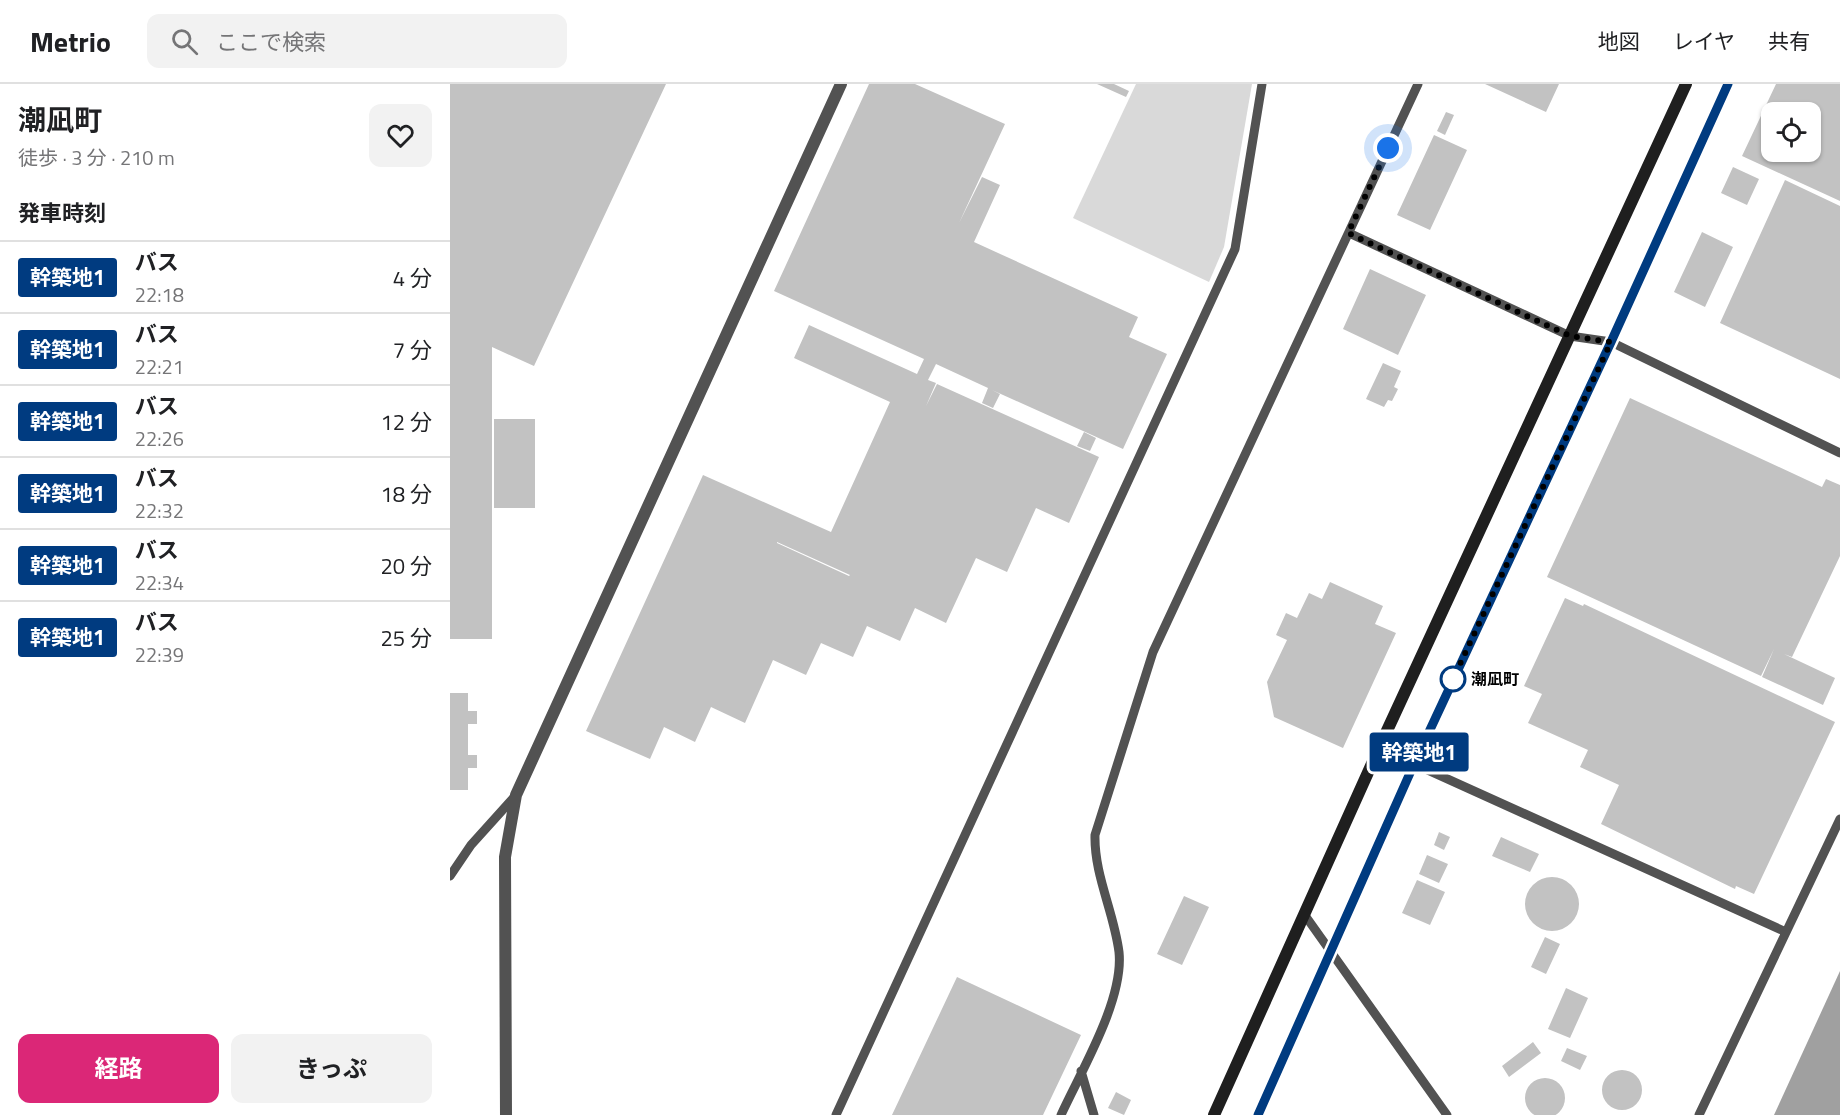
<!DOCTYPE html>
<html lang="ja">
<meta charset="utf-8">
<style>
:root{--surface:#fff;--page:#f2f2f2;--text:#202124;--muted:#757577;--line:#e0e0e0;--accent:#db2777}
body{margin:0;font-family:"Titillium Web","Noto Sans JP",sans-serif;background:var(--page);color:var(--text);height:100vh;display:flex;flex-direction:column;font-size:22px;white-space:nowrap}
*{box-sizing:border-box;margin:0}
p{font-size:20px;color:var(--muted)}
.icon{flex:none;width:33px;height:33px;fill:none;stroke:currentColor;stroke-width:2;stroke-linecap:round;stroke-linejoin:round}
.map{position:relative;flex:1;overflow:hidden}
.details{display:flex;flex-direction:column;background:var(--surface);width:450px}
.details>*{flex:none}
.badge{padding:0 12px;border-radius:4px;font-size:21px;line-height:39px}
.tools{position:absolute;left:1311px;top:18px;display:grid;gap:12px}
.tools a{display:grid;place-items:center;width:60px;height:60px;border-radius:12px;background:var(--surface);box-shadow:0 2px 4px #0004;font-size:30px}
.you{position:absolute;width:30px;height:30px;margin:-15px;border:4px solid #fff;border-radius:50%;background:#1a73e8;box-shadow:0 0 0 9px #1a73e833}
.map>.badge{position:absolute;translate:-50% -50%;box-shadow:0 0 0 3px #fff}
h2{padding:0 18px;font-size:22px;line-height:54px}
.round{display:grid;place-items:center;flex:none;width:63px;height:63px;border-radius:12px;background:var(--page)}
.summary{display:flex;align-items:center;justify-content:space-between;height:102px;padding:0 18px}
h1{font-size:28px;font-weight:700;line-height:45px}
.primary-button{display:flex;gap:12px;margin-top:auto;padding:12px 18px}
.primary-button a{flex:1;height:69px;border-radius:12px;background:var(--accent);color:#fff;font-size:24px;font-weight:700;line-height:69px;text-align:center}
.primary-button a+a{background:var(--page);color:var(--text)}
ul{padding:0;list-style:none}
li{display:flex;align-items:center;gap:18px;height:72px;padding:0 18px;border-top:2px solid var(--line)}
li div{flex:1}
li b{display:block;font-size:22px}
li em{font-style:normal}
li .badge{min-width:66px;font-weight:700;text-align:center}
header{display:flex;align-items:center;gap:36px;box-sizing:border-box;height:84px;padding:0 30px;background:var(--surface);border-bottom:2px solid var(--line)}
header strong{font-size:28px}
nav{display:flex;gap:33px;margin-inline-start:auto;font-size:21px}
.search{width:420px;height:54px;background:var(--page);display:flex;align-items:center;gap:15px;box-sizing:border-box;padding:0 21px;border-radius:12px;color:var(--muted);font-size:22px}
main{display:flex;flex:1;min-height:0}
.map>svg:first-child{display:block}
.green{fill:#d9d9d9}
.water{fill:#a0a0a0}
.building{fill:#c2c2c2;fill-rule:evenodd}
.lines{fill:none;stroke-linecap:round;stroke-linejoin:round}
.lane{stroke:#525252;stroke-width:9}
.street{stroke:#525252;stroke-width:12}
.secondary{stroke:#1f1f1f;stroke-width:12}
.line-casing{stroke:#fff;stroke-width:14}
.line{stroke:#003b80;stroke-width:9}
.walk{stroke:#000;stroke-width:6;stroke-dasharray:0 10.8}
.stop-dot{fill:#fff;stroke:#003b80;stroke-width:3}
.labels{text-anchor:middle;dominant-baseline:central;stroke-width:6;stroke-linejoin:round;paint-order:stroke}
.stop-label{font-size:16px;font-weight:bold;fill:#000;stroke:#fff;text-anchor:start}
</style>
<header>
<strong>Metrio</strong>
<div class="search"><svg class="icon" aria-label="search" viewBox="0 0 24 24"><circle cx="10" cy="10" r="6"/><path d="M15 15l6 6"/></svg>ここで検索</div>
<nav><a>地図</a><a>レイヤ</a><a>共有</a></nav>
</header>
<main>
<section class="details">
<div class="summary"><div><h1>潮凪町</h1><p>徒歩 · 3 分 · 210 m</p></div><a class="round"><svg class="icon" aria-label="heart" viewBox="0 0 24 24"><path d="M12 20l-8-8c-3-5 5-10 8-4 3-6 11-1 8 4z"/></svg></a></div>
<h2>発車時刻</h2>
<ul>
<li><span class="badge" style="background:#003b80;color:#fff">幹築地1</span><div><b>バス</b><p>22:18</p></div><em>4 分</em></li>
<li><span class="badge" style="background:#003b80;color:#fff">幹築地1</span><div><b>バス</b><p>22:21</p></div><em>7 分</em></li>
<li><span class="badge" style="background:#003b80;color:#fff">幹築地1</span><div><b>バス</b><p>22:26</p></div><em>12 分</em></li>
<li><span class="badge" style="background:#003b80;color:#fff">幹築地1</span><div><b>バス</b><p>22:32</p></div><em>18 分</em></li>
<li><span class="badge" style="background:#003b80;color:#fff">幹築地1</span><div><b>バス</b><p>22:34</p></div><em>20 分</em></li>
<li><span class="badge" style="background:#003b80;color:#fff">幹築地1</span><div><b>バス</b><p>22:39</p></div><em>25 分</em></li>
</ul>
<div class="primary-button"><a>経路</a><a>きっぷ</a></div>
</section>
<div class="map">
<svg width="1390" height="1031" viewBox="0 0 1390 1031">
<rect width="100%" height="100%" fill="#fff"/>
<path class="green" d="M686 0H802L774 163 759 198 623 134Z"/>
<path class="water" d="M1390 887V1031H1324Z"/>
<path class="building" d="M0 0H216L84 282 42 263V555H0Z
M419 0H465L555 40 509 139 532 93 550 101 524 158 688 233 679 253 717 270 673 365 542 306 550 310 543 324 532 319 538 304 486 280 478 296 486 299 476 322 487 300 649 373 619 439 586 424 557 488 526 474 496 539 465 524 450 557 417 542 403 573 371 559 356 591 323 576 295 639 261 623 245 658 214 643 200 675 136 647 253 391 381 448 440 318 344 274 359 241 467 290 474 275 324 207ZM327 458 400 491 399 492 327 459Z
M647 0H664L679 7 676 13Z
M1035 0H1109L1096 28Z
M1326 0H1390V117L1292 72ZM1322 28H1360V68H1322Z
M996 28 1004 31 995 51 987 47Z
M984 51 1017 66 980 146 947 131Z
M1283 83 1309 95 1297 121 1271 109Z
M1335 96 1390 122V295L1270 239Z
M1252 148 1283 163 1255 223 1224 208Z
M920 185 976 211 948 271 893 245Z
M933 279 951 287 944 303 948 305 942 317 938 316 934 323 916 315Z
M1180 314 1372 403 1376 395 1390 401V472L1342 573 1334 570 1385 594 1373 621 1312 593 1324 565 1311 592 1097 493Z
M44 335H85V424H44Z
M634 348 646 354 640 367 627 362Z
M880 498 933 522 925 540 946 549 893 664 824 633 817 598 837 556 826 551 836 529 847 534 859 509 872 515Z
M1115 514 1133 522 1134 520 1385 638 1304 810 1286 802 1285 805 1151 740 1169 701 1130 683 1138 666 1078 639 1092 610 1074 602Z
M0 609H18V627H27V640H18V671H27V684H18V706H0Z
M989 748 1000 753 994 766 984 761Z
M1051 753 1089 770 1080 788 1042 772Z
M977 771 998 780 989 799 969 790Z
M1075 820a27 27 0 1 1 54 0a27 27 0 1 1-54 0Z
M967 796 995 808 980 841 952 829Z
M734 812 759 823 732 881 707 870Z
M1095 853 1110 860 1096 890 1081 883Z
M507 893 631 951 593 1031H442Z
M1116 904 1138 914 1120 954 1098 945Z
M1083 958 1091 969 1059 993 1052 982Z
M1117 964 1137 972 1130 986 1111 977Z
M1152 1006a20 20 0 1 1 40 0a20 20 0 1 1-40 0Z
M1075 1014a20 20 0 1 1 40 0a20 20 0 1 1-40 0Z
M666 1008 681 1016 674 1031 658 1024Z"/>
<g class="lines">
<path class="lane" d="M899 149 1120 252 1161 258 1390 369
M929 664 1336 848
M0 792 21 761 66 711
M854 830 997 1031
M631 987 644 1031
M386 1031 785 165 812 0
M611 1031C631 987 674 916 669 868 664 828 644 791 645 751L703 568 968 0
M1249 1031 1390 735"/>
<path class="street" d="M56 1031 55 773 66 711 391 0"/>
<path class="secondary" d="M764 1031 929 664 1236 0
M808 1031 964 680 1161 258 1278 0"/>
</g>
<g class="lines">
<defs>
<path id="line" d="M808 1031 964 680 1161 258 1278 0"/>
</defs>
<use href="#line" class="line-casing"/>
<use href="#line" class="line"/>
<path class="walk" d="M938 64 898 149 1120 252 1161 258 1003 595"/>
</g>
<circle class="stop-dot" cx="1003" cy="595" r="12"/>
<g class="labels">
<g class="stop-label">
<text x="1021" y="595">潮凪町</text>
</g>
</g>
</svg>
<div class="tools">
<a><svg class="icon" aria-label="locate" viewBox="0 0 24 24"><circle cx="12" cy="12" r="6"/><path d="M12 2v4M12 18v4M2 12h4M18 12h4"/></svg></a>
</div>
<div class="you" style="left:938px;top:64px"></div>
<b class="badge" style="left:969px;top:668px;background:#003b80;color:#fff">幹築地1</b>
</div>
</main>
